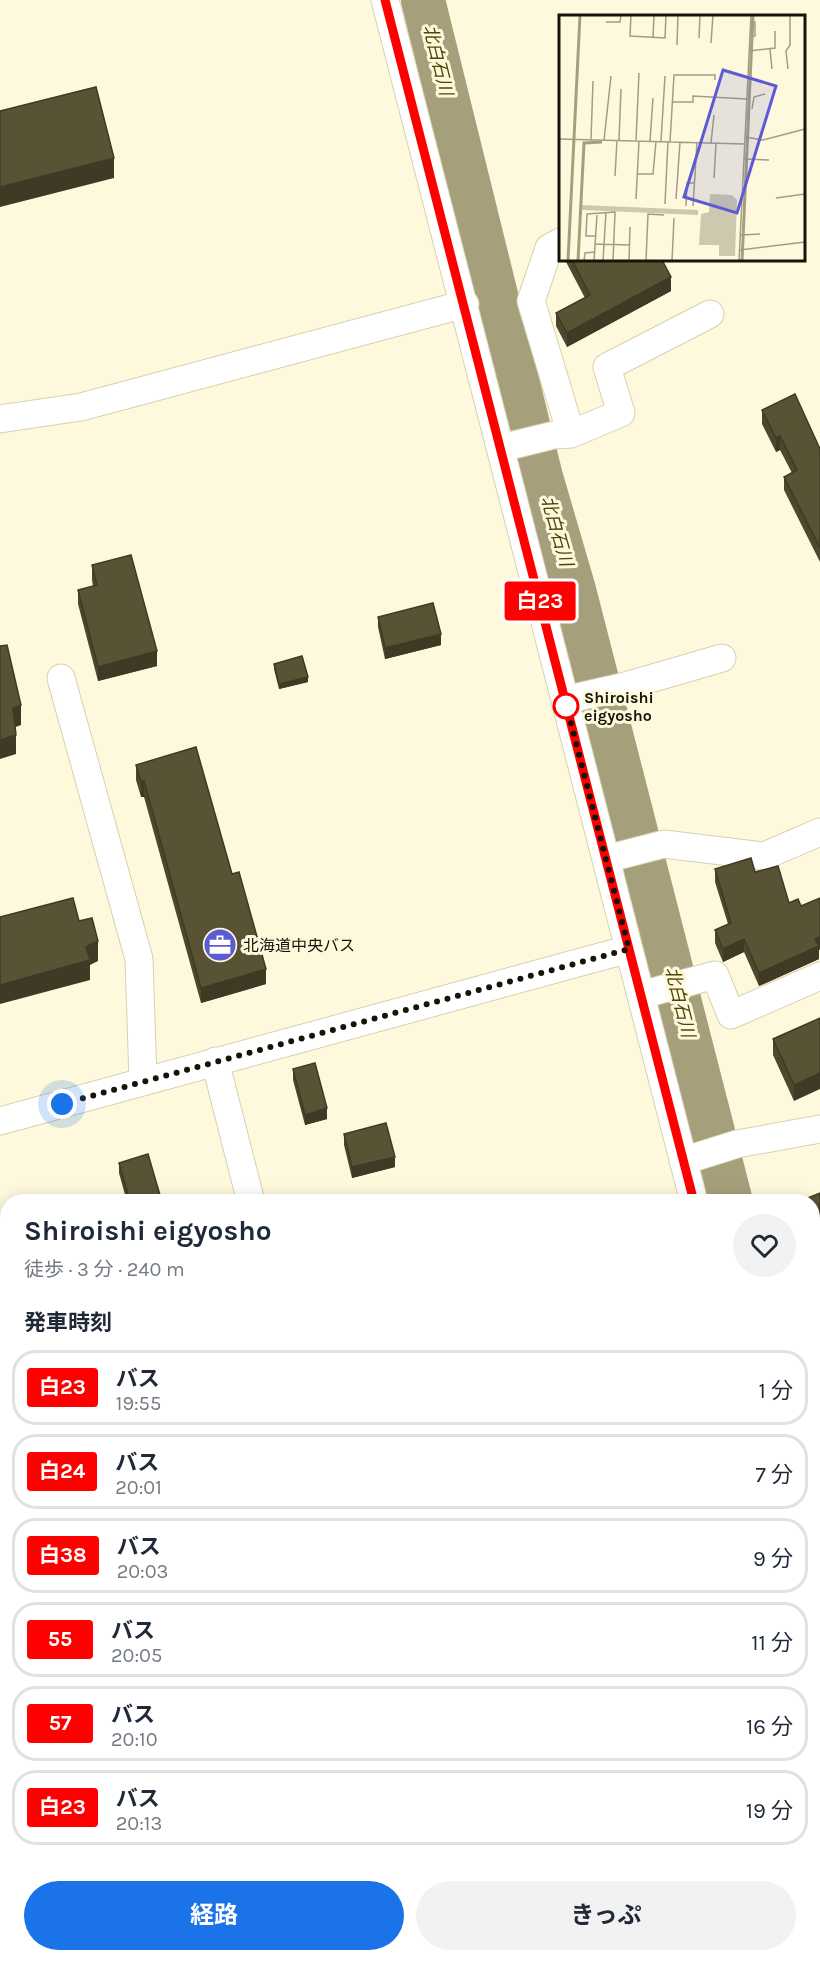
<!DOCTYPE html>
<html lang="ja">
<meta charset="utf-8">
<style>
:root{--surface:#fff;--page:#f2f2f3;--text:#1f2937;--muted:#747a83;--line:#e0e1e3;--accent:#1a73e8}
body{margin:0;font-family:Karla,"Noto Sans JP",sans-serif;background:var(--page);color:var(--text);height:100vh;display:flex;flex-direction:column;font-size:22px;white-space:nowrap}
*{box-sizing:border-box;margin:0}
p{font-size:20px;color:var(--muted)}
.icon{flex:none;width:33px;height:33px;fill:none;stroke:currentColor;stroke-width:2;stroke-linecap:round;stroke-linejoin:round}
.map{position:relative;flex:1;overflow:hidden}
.drawer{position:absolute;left:0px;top:1194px;width:820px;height:768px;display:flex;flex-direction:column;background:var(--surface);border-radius:24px 24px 0 0;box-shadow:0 3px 15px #0003}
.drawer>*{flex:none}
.badge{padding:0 12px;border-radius:4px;font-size:21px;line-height:39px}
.you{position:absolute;width:30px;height:30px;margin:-15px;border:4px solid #fff;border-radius:50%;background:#1a73e8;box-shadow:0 0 0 9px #1a73e833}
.map>.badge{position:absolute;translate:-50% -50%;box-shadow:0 0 0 3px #fff}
h2{padding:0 24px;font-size:22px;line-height:54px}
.round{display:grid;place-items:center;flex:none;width:63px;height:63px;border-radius:32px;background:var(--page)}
.headline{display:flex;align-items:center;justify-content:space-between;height:102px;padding:0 24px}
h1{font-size:28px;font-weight:700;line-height:45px}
.cta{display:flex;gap:12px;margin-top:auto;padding:12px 24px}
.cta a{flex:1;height:69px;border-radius:36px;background:var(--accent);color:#fff;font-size:24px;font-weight:700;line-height:69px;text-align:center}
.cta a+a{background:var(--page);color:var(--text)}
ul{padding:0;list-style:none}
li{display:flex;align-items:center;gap:18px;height:75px;margin:0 12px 9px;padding:0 12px;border:3px solid var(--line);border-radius:24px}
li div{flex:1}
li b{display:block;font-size:22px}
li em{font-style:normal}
li .badge{min-width:66px;font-weight:700;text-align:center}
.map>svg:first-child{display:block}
.green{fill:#cdc9af}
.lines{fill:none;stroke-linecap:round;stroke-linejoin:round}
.river{stroke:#a59f7b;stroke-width:44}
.minor-casing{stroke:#d7d1af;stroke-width:29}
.minor{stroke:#fff;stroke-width:27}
.wall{fill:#4d472e}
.shaded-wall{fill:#3e3a26}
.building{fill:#595336;stroke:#3e3a26;stroke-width:1.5}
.line-casing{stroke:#fff;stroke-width:14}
.line{stroke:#f00;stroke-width:9}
.walk{stroke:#161408;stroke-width:6;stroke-dasharray:0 10.8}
.stop-dot{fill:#fff;stroke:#f00;stroke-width:3}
.labels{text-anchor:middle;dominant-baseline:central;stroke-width:6;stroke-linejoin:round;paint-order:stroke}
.stop-label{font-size:16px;font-weight:bold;fill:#161408;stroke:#fef9dd;text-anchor:start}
.poi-label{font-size:16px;fill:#161408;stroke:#fef9dd;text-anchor:start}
.water-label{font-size:18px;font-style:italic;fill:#514604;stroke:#fef9dd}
.inset-river{fill:none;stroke:#a59f7b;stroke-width:3}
.inset-road{fill:none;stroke:#a19d88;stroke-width:1.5}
.view{fill:#5c5bd3;fill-opacity:0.15;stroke:#5c5bd3;stroke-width:3}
.inset-edge{fill:none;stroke:#161408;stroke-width:3}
</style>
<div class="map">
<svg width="820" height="1962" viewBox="0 0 820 1962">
<rect width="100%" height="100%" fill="#fef9dd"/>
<path class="green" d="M801 1955 803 1962H392L391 1955Z"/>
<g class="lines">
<path class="river" d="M423 0 541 477 574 590 731 1202
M813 1523 820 1549"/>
<defs>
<path id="minor" d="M385 0 694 1202
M560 242 549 248 531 301 571 434
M0 419 81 407 465 304
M501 448 554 435 571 434 621 413 607 367 710 314
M61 678 139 959 143 1081
M565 700 622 687 722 658
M606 859 664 844 764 856 820 832
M641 995 715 975 731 1015 820 976
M215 1061 251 1202
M0 1121 629 949
M683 1161 737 1144 820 1129
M0 1353 8 1384
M813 1384 820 1381
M813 1664 820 1691
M0 1746 8 1744
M0 1837 8 1866
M30 1954 32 1962
M148 1954 150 1962"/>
</defs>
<use href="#minor" class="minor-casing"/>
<use href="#minor" class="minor"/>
</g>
<path class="wall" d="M565 260H662L671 291 567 347 556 326V313L585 298Z
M762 410 820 449V562L784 490V477L792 473 780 450 776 452 762 424Z
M92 565 157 666 98 681 78 604V590L93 586 92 580Z
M378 617 441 645 385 659 378 627Z
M274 664 308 682 279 689 274 669Z
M136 765 232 874 266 984 201 1003 144 797H141L136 780Z
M715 869 755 872 789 903 801 906 820 898V949L819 950V959L759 986 744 952 723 962 715 943V930L728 924 715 882Z
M820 1018 794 1101 773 1055V1039Z
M293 1069 327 1119 305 1125 293 1080Z
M344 1134 395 1167 352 1178 344 1145Z
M119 1163 162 1202H127L119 1173Z"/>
<path class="shaded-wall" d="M114 158V178L0 207V187Z
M671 277V291L567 347V333Z
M780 436V450L776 452V438Z
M441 634V645L385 659V648Z
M157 651V666L98 681V667Z
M308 677V682L279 689V684Z
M21 705V725L13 728V708Z
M16 735V754L0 759V740Z
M144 781V797H141V782Z
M820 937V949L819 950V959L759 986V973Z
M744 939V952L723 962V949Z
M98 941V961L90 965V980L0 1004V985L86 947Z
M266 969V984L201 1003V988Z
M820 1073V1089L794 1101V1085Z
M327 1108V1119L305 1125V1115Z
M395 1157V1167L352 1178V1167Z
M820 1233V1244L813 1247V1236Z"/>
<path class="building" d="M96 87 114 158 0 187V111Z
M572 260H662L671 277 567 333 556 313 590 295Z
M795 394 820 449V548L784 477 797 470 780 436 776 438 762 410Z
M131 555 157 651 98 667 78 590 97 585 92 565Z
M433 603 441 634 385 648 378 617Z
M7 645 21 705 13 708 16 735 0 740V646Z
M302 656 308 677 279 684 274 664Z
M196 747 232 874 239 872 266 969 201 988 144 781 141 782 136 765Z
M751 858 755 872 778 866 789 903 798 899 801 906 820 898V937L815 939 819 946 759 973 744 939 723 949 715 930 731 923 715 869Z
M73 898 79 921 92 918 98 941 86 947 90 960 0 985V917Z
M820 1018V1073L794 1085 773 1039Z
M315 1063 327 1108 305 1115 293 1069Z
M386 1123 395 1157 352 1167 344 1134Z
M148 1154 162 1202H130L119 1163Z
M820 1193V1233L813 1236V1202H798Z"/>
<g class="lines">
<defs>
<path id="line" d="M385 0 694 1202"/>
</defs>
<use href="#line" class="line-casing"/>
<use href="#line" class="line"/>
<path class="walk" d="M62 1104 629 949 565 700 566 706"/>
</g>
<defs>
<symbol id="office-disc" viewBox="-11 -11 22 22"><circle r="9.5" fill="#5c5bd3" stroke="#fef9dd"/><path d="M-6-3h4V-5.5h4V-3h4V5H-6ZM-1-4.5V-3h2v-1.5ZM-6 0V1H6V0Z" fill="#fff"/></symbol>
</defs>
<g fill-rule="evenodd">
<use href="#office-disc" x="201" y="926" width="38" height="38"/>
</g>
<circle class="stop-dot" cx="566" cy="706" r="12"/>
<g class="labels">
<g class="stop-label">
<text x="584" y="697">Shiroishi<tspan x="584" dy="18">eigyosho</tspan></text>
</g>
<g class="poi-label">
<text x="243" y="945">北海道中央バス</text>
</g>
<g class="water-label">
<text transform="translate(438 60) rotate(76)">北白石川</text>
<text transform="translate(557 531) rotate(74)">北白石川</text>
<text transform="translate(680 1002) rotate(76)">北白石川</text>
</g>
</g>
<g transform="translate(559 15)">
<rect width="246" height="246" fill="#fef9dd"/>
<path d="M151 179 173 180 178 185 176 241H160V230H140L142 199 150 197ZM23 190 139 195V200L23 195Z" fill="#cdc9af"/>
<path class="inset-river" d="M9 246 21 0M19 246 25 128 43 127M183 246 194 0"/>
<path class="inset-road" d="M72 0 71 21 106 23 107 0M47 7H61L62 0M191 21H196V7L192 6M94 22 95 0M140 23 141 0M152 28 154 0M118 30 119 0M211 34 213 54M190 36 216 33V16M229 54 227 36 231 30V0M113 87H134V81L188 84M193 94 195 82 206 79M186 122 204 125 246 114M0 124 186 129M32 125 34 66M45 125 52 61M60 125 62 74M77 125 80 58M91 126 94 83M102 126 106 61M111 127 115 60H156V65M152 128 155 100M185 144 210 145M78 159H94L97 126M56 161 58 125M155 163 157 128M217 183 246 179M77 184 80 126M117 184 121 127M106 189 109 126M127 191 128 168H136M134 191 138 127M182 220 201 219M36 221H27L28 199 56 197 54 246M36 229 71 230M181 235 246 227M25 246 26 238 36 237M35 246 38 200M44 246 47 197M70 246 71 212M87 246 89 199 105 200M113 246 115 203M180 246 192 0"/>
<path class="view" d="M164 55 217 71 178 198 125 182Z"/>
<rect width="246" height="246" class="inset-edge"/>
</g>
</svg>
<div class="you" style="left:62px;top:1104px"></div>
<b class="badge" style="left:540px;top:601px;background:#f00;color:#fff">白23</b>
<section class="drawer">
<div class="headline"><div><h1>Shiroishi eigyosho</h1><p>徒歩 · 3 分 · 240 m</p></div><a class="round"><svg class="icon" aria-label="heart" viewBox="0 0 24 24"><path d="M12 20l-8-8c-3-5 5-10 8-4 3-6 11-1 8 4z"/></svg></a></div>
<h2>発車時刻</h2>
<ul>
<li><span class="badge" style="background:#f00;color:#fff">白23</span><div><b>バス</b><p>19:55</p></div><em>1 分</em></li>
<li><span class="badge" style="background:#f00;color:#fff">白24</span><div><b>バス</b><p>20:01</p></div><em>7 分</em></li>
<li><span class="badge" style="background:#f00;color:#fff">白38</span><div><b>バス</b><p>20:03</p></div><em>9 分</em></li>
<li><span class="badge" style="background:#f00;color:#fff">55</span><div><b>バス</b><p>20:05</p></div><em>11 分</em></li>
<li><span class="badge" style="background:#f00;color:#fff">57</span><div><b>バス</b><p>20:10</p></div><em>16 分</em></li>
<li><span class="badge" style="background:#f00;color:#fff">白23</span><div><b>バス</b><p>20:13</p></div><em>19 分</em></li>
</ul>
<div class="cta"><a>経路</a><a>きっぷ</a></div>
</section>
</div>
